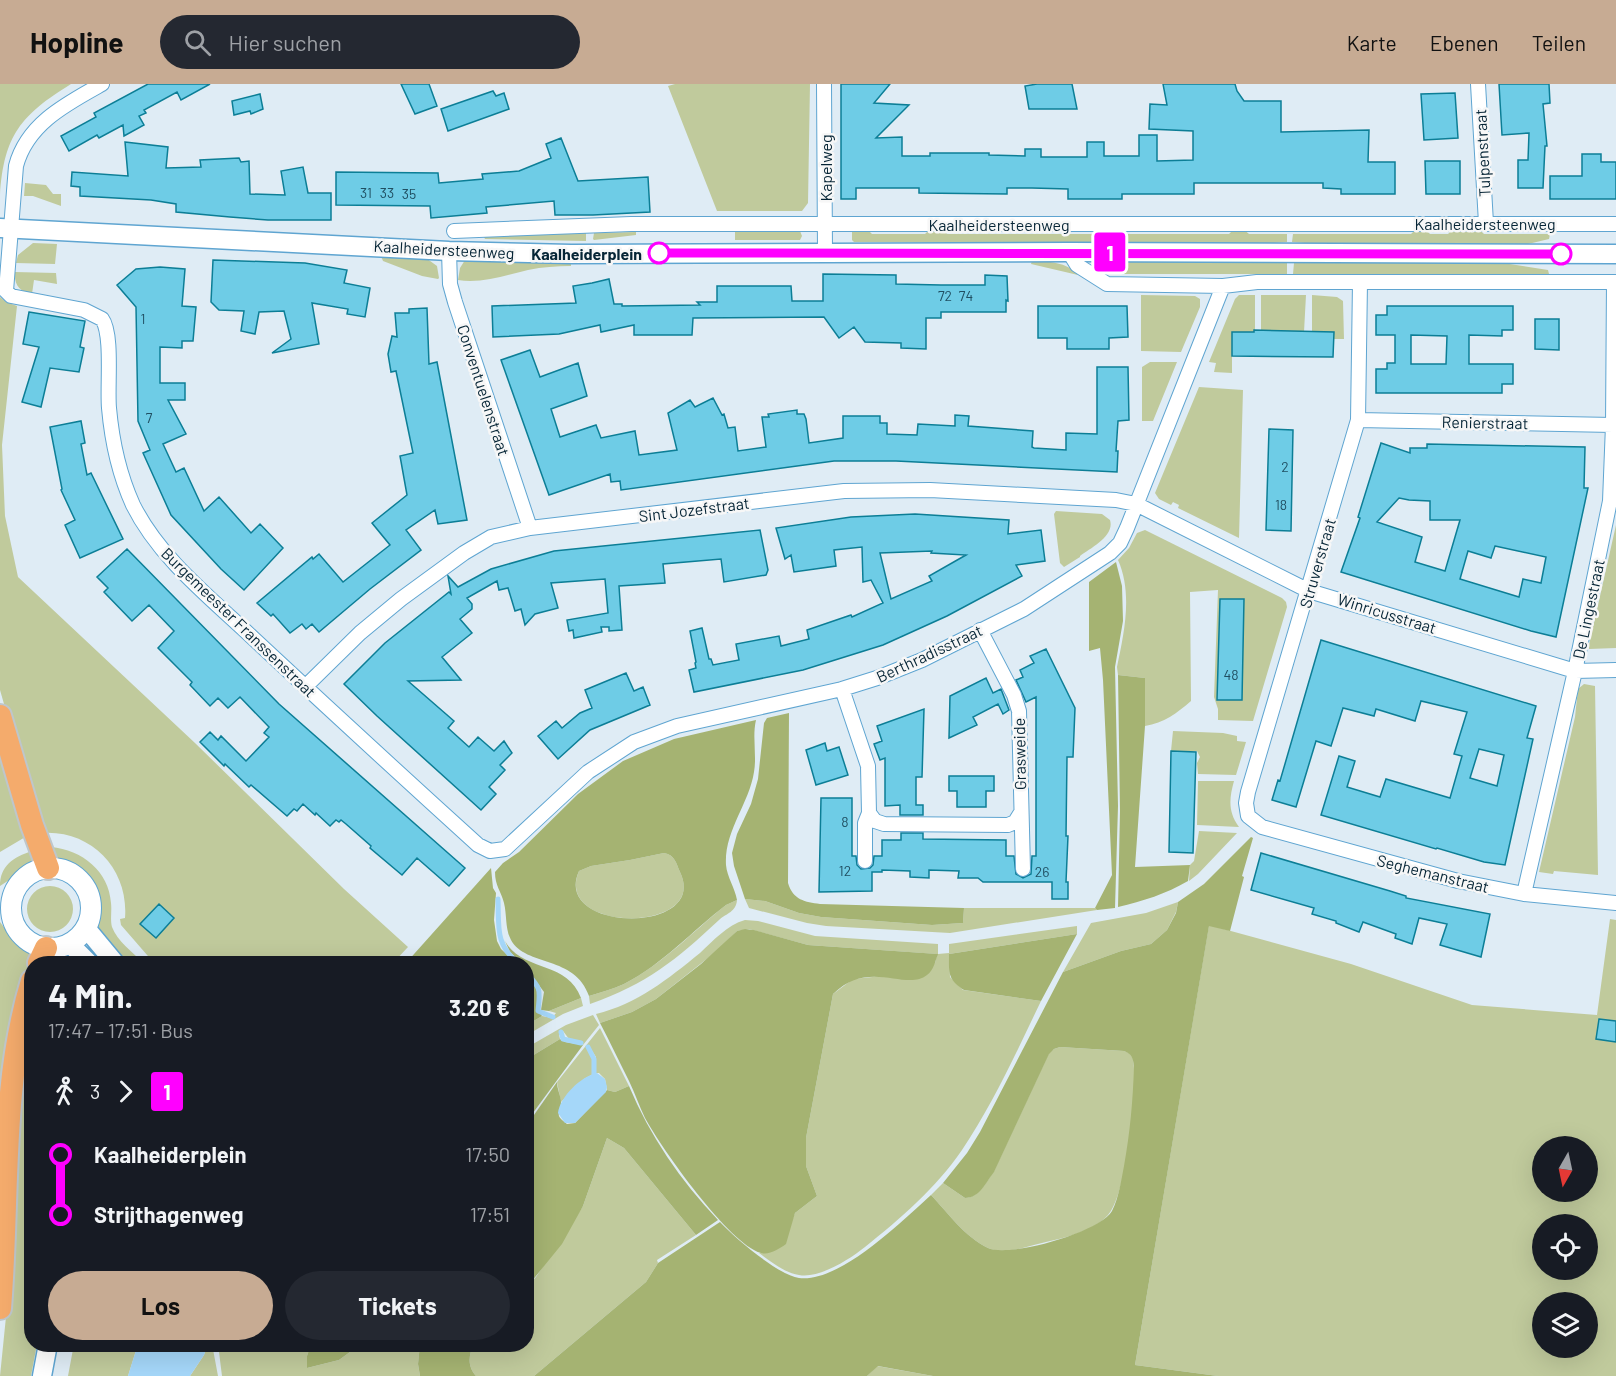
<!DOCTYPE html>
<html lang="de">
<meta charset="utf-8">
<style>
:root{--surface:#171b24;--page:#242831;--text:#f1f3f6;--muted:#9ea1a6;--accent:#c7ab93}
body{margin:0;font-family:Barlow,sans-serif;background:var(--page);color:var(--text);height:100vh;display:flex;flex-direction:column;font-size:22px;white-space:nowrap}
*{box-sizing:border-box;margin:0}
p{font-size:20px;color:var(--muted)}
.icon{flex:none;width:33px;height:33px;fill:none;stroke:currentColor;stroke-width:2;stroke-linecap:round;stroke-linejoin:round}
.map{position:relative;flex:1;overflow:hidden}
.panel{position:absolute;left:24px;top:872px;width:510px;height:396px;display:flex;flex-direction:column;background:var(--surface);border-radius:24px;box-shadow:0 6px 24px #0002}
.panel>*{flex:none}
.badge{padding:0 12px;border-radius:4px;font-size:21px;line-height:39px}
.needle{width:39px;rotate:189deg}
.fabs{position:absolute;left:1532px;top:1052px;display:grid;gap:12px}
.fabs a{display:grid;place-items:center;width:66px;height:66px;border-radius:50%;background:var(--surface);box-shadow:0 6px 24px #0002;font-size:30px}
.map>.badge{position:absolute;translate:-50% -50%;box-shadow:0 0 0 3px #fff}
.legs{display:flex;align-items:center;gap:9px;height:66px;padding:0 24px;font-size:20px}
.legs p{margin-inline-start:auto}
.summary{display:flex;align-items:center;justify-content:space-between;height:102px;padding:0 24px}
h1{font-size:33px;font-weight:700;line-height:45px}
.primary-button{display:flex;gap:12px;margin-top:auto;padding:12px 24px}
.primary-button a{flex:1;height:69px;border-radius:36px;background:var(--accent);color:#111;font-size:24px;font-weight:700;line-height:69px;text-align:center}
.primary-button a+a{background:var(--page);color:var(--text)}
ul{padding:0 24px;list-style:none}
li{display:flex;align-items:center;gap:21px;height:60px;font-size:22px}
li i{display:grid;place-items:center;width:9px;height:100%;margin:0 8px;background:currentColor}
li i::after{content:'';width:15px;height:15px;margin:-8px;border:4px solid;border-radius:50%;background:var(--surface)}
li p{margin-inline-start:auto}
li:first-child i{background:linear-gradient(#0000 50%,currentColor 0)}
li:last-child i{background:linear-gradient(currentColor 50%,#0000 0)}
header{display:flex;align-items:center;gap:36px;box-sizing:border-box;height:84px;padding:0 30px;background:var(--accent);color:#111}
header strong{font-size:28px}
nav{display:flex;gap:33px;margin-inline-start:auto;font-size:21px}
.search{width:420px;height:54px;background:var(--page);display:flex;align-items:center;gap:15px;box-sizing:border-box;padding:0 21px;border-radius:33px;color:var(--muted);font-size:22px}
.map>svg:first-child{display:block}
.green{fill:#c0ca9c;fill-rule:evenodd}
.forest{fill:#a5b372;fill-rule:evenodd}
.water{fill:#a5d7f9}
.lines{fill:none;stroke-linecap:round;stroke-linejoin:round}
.stream{stroke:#a5d7f9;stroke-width:5}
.building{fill:#6ecce6;stroke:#0c7e96;stroke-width:1.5;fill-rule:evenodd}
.minor-casing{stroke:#5fa5d1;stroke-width:16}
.tertiary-casing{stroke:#5fa5d1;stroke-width:21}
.secondary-casing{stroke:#5fa5d1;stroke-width:22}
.trunk-casing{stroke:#bec6cb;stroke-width:26}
.minor{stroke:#fff;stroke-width:14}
.tertiary{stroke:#fff;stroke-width:18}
.secondary{stroke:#fff;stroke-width:20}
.trunk{stroke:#f4ab6c;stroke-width:22}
.line-1-casing{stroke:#fff;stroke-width:14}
.line-1{stroke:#f0f;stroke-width:9}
.stop-1-dot{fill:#fff;stroke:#f0f;stroke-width:3}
.labels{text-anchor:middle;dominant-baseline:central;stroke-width:5;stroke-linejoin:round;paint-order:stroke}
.number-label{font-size:14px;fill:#204f62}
.street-label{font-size:16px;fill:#062536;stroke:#f7f7f7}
.stop-label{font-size:16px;font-weight:bold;fill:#062536;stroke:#f7f7f7;text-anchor:end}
</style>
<header>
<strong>Hopline</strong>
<div class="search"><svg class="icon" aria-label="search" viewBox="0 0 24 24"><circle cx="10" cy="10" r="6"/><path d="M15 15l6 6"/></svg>Hier suchen</div>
<nav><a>Karte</a><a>Ebenen</a><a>Teilen</a></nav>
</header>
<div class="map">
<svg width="1616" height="1292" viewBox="0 0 1616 1292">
<rect width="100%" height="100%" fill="#dfecf5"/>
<path class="green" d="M0 0H71C21 31 4 51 0 111Z
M675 0H810L808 119 802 127H717L668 2Z
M25 99 46 101 53 110H61V122L33 112H24Z
M865 143 872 150H925L932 143H940L947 150H1229L1236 143H1241L1249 150H1287V158L1259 160 854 158 852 156V145Z
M1418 143H1423L1430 150H1448L1455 143H1477L1484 150H1550L1549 155 1528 160H1318L1292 158 1293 150H1411Z
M735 147H800L802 152 800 156H735Z
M636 148V151L594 156 593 155 594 149Z
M586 149V157L485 155 484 153 485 151Z
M33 159 57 160 55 180 16 179 18 171Z
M381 172 426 174 437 182 439 194 438 195 422 192 383 177Z
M465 176 557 177 571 179V182C556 182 543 183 528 186 506 191 481 200 458 196L460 184Z
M1032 177C1048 177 1067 178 1078 191L1031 180Z
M1097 177H1262L1287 179V190H1112L1095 185V179Z
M1318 177H1490L1548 186 1549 190H1293L1294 179Z
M15 188 56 189 57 200 34 196 32 210C20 207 14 202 15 188Z
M1141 211 1195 212 1200 215V223L1181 268 1141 267Z
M1239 211H1255V246L1254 248H1232V289L1214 288 1216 279 1209 278 1235 215Z
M1261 211H1306L1304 248 1261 246Z
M1312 211 1337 213 1343 217 1344 255H1333L1312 248Z
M0 213 6 218 17 222 2 361 5 432 18 493 195 659 344 805 408 863 393 879H154L121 841 120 835 125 834C129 785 91 745 41 749L0 606Z
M1150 278H1177L1153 337H1142V283Z
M1199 303 1243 306 1239 454 1178 424 1179 421 1173 418 1171 421 1159 415 1155 409Z
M1056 427 1102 430 1110 436C1115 452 1091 464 1080 472V473L1064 483 1060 479 1054 430Z
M1616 441V564L1589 565V561Z
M1145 446 1282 514 1286 518 1287 523 1253 637 1218 636V625L1214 613 1218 506 1190 508 1191 617C1177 629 1164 639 1145 642V594L1118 591 1117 583C1124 549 1133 510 1118 476L1129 464 1137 449Z
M1584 600 1595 602 1598 791 1554 787 1553 790 1539 788 1575 633 1578 605Z
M1173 647 1223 649 1237 652V657L1246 658 1236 691 1198 690 1197 679 1200 673 1197 667H1171Z
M0 656 27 752 0 768Z
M1198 697H1234C1229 715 1228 728 1239 743L1197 741Z
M1199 747 1237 749 1198 790 1189 797 1190 781 1194 777Z
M51 763C82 766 109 787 111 819 112 827 110 836 112 843 117 857 133 868 143 879H126C118 870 107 861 101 851 92 834 104 816 90 796 80 783 64 780 52 770Z
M32 767 35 779 0 802C0 782 13 773 32 767Z
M664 769C675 771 676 779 680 788 710 850 552 850 579 787L591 782 630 776Z
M27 825a23 23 0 1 1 46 0a23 23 0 1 1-46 0Z
M745 815 765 817 799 829 821 833 932 841 963 839 964 824H1095L1097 826 950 849 826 842 807 839 749 824Z
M737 816C736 828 727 829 719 836 676 876 647 900 590 920L589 912C601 908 613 905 624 900 663 880 692 848 726 821Z
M1178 818 1176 828 1167 846 1151 860 1121 867 1063 888 1091 839 1146 829Z
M1610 835 1616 836V1292H1218L1135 1281 1209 841 1351 880 1472 921 1597 931ZM1542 1062H1587V1107H1542ZM1542 1140H1587V1185H1542ZM1542 1218H1587V1263H1542Z
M745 836 758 837 815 852 938 860V870L949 869V860L1077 842V850L949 870 950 893 963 906 1041 917C1017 967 993 1020 962 1066 936 1104 900 1135 865 1163 850 1175 819 1195 799 1191 785 1189 770 1177 759 1169H765L791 1139 795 1129 817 1112 806 1082V1054L833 910 853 895 882 892 935 879 937 870 808 861 749 845 737 847 718 866 656 915 632 928 600 939 596 930C637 920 668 895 700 869 713 857 727 841 745 836Z
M0 838 15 858 35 870 26 894 0 1102Z
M581 914 583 922 563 930 527 951V941L542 932 552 934 556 929 549 927Z
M31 915 32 1260H37L31 1292H0L9 1203 12 1035Z
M593 931 599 941 583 961 581 960 582 958 569 955 563 947 559 951 560 955 527 975 526 964 566 941Z
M600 944 629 1002 615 1008 607 1006 605 995 599 989H595L596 973 589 962 587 964 593 977V990L584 995 561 1018 557 998Z
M1060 963 1124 967 1129 969 1133 974C1138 1002 1127 1111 1108 1131 1093 1148 1063 1154 1042 1159 1025 1163 1004 1171 988 1164 965 1153 948 1129 931 1111L943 1099 965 1114C980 1113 986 1098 994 1087L1049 969 1054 965Z
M607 1054 624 1064 696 1151 657 1176 658 1179 646 1198 534 1292H476C467 1281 469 1273 473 1260H526L527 1203 536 1193 583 1122Z
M74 1260H138L128 1292H68Z
M208 1260H212L218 1292H190L204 1271Z
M218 1260H311L307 1272V1284L339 1276 361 1260H420L418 1280 420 1292H222Z
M877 1282 933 1292H867Z"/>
<path class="forest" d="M1116 478 1122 502 1123 537 1115 583 1118 722 1115 824 1097 826 1095 824 1112 791 1103 596 1100 564 1089 567V498Z
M1118 591 1145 594V642L1135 783 1190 781 1188 797C1166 810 1143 817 1118 823L1120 727Z
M789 629 788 799C793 816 805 818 820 820L964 824 963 839 932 841 821 833 799 829 765 817 745 815 734 782 732 769 737 750 751 720 758 695 764 639 767 634Z
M756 636C752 653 757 671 754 688 749 720 724 747 726 781 727 793 735 804 737 816L726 821C692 847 663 880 624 900 613 905 601 908 589 912 575 871 526 883 511 856 505 845 507 831 504 819 501 807 495 802 495 788L503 779 519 768 578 710 623 677 674 655ZM664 769C675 771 676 779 680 788 710 851 551 849 579 787L591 782 630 776Z
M1251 753 1253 754 1242 792 1244 793 1230 847 1209 842 1135 1281 1218 1292H933L878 1282 867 1292H534L646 1198 658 1179 720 1138C735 1154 778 1191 799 1194 840 1199 902 1137 931 1111 948 1129 965 1153 988 1164 1010 1174 1100 1148 1112 1127 1119 1113 1121 1097 1124 1082 1130 1049 1133 1016 1134 982 1133 974 1132 970 1124 967L1060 963 1054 965 1049 970 994 1088C986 1098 980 1114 965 1114L943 1099 967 1069 980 1048 1063 888 1121 867 1151 860 1167 846 1176 829 1178 818 1204 800Z
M491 784 493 804 496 809 494 836 497 857 501 865 516 879H406Z
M745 845 754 846 808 861 938 870C935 877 934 886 927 891 906 908 869 874 833 910L806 1054V1082L817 1112 795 1129 786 1160C779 1165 770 1171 761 1169 729 1160 662 1065 645 1034 639 1022 635 1009 629 997 619 977 610 958 600 939L632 928 656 915 701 880 737 847Z
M1077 850 1041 917 964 906C947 895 949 888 949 870Z
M505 857C522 888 567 876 581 914L549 927 541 926 544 908 527 885 526 879H522L510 868Z
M527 890C538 902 539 910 537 925L542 932 527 941Z
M560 955 565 958 583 961 527 1037V975Z
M557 998C557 1005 561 1013 561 1018 561 1030 553 1030 567 1040L575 1039 607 1006 615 1008 629 1002C650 1052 680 1096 718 1136L696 1151 624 1064 607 1054 583 1122 562 1160 527 1203 526 1138 532 1116 529 1099 530 1092 527 1087V1041Z
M311 1260H361L339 1276 307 1284V1272Z
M420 1260H473C469 1273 467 1281 476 1292H420L418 1280Z"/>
<path class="water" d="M597 989 605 995 607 1003 606 1008 575 1039H565L558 1029C560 1013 581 992 597 989Z
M138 1260H208L204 1271 190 1292H128Z"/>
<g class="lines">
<path class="stream" d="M498 815C499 843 495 860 518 879
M526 888C542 906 540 905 538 927L553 933
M561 948 563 955 581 959
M588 963 594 975V990"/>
</g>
<path class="building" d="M148 0H210L181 16 177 8 144 26 146 29 139 32 144 41 124 52 123 41 99 54 97 51 69 67 61 52 96 33 94 29Z
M401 0H429L437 22 415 30Z
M841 0H890L874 19 909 21 876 54 902 53V72H930V69H989V71L1025 72V65H1041V73H1087V58H1104V72H1139V51H1157V77L1193 76V47L1149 45 1150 20 1167 21 1163 0H1235L1237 7 1244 17H1281V48L1369 46 1368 78H1395V110H1341V105L1323 104V99H1194V110H1122V115H1068V105L1032 104H1007V110L919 109V104H856V115H841Z
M1037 0H1072L1077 25H1029L1025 2Z
M1499 0H1549L1550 19 1543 20 1547 62H1545L1543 104H1518V76H1528L1529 49 1502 51Z
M493 7 496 12 504 9 509 25 448 47 441 25Z
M1455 9 1458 54 1424 56 1421 10Z
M260 10 263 25 251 30 250 27 234 31 232 17Z
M561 54 578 97 648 93 650 128 593 131H555L554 117 486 123 487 129 431 134 430 122 336 121V88L438 89 439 99 483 95 482 90 519 87 551 74 546 60Z
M125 58 168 63 166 84 201 83 200 76 239 74 241 78 249 77 250 110 285 111 281 87 303 83 308 109H331V136H268L230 133 176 128V120L151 116 80 112V103L71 102 72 88 128 92Z
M1582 70H1601V78H1616V115H1550V92H1582Z
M1425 77H1460V110H1426Z
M213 176 305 179 347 186 344 199 370 204 365 233 347 230 348 225 312 219 319 260 272 269 291 255 284 227 259 228 255 250 241 247 244 227 219 226 211 218Z
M160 183 185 185 182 222 196 223 193 257H182V264L160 263V299H185V316H168L186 350 163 360 176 388 184 384 204 427 219 413 251 449 260 440 283 464 244 506 221 485 171 431 143 369 150 366 138 337 136 223 117 201 136 185Z
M823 190 896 191V200L941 201H985V191L1007 192 1008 217 1006 216V228H941V234H926V265L901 264V259L865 258 854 243 839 254 824 233 693 234 692 251H634V241L601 248 600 241 559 250 493 253 492 222 576 219 573 202 592 199 609 195 614 220H622V222L700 221 697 218H717V202H791L792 217H823Z
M1038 222H1127L1128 253 1109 254V265H1067V254H1038Z
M1387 222H1513V246H1502V252L1469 251V280H1513V300H1502V309H1376V285H1387V279H1395V251H1376V231H1387ZM1411 251 1447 252 1446 280H1411Z
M427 224 429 280 437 278 467 436 438 440 435 426 406 446 421 466 370 505 319 548 312 540 306 545 302 540 290 549 273 530 271 532 257 519 312 473 313 475 319 470 343 498 390 461 372 439 407 411 400 372 413 369 396 287 391 288 388 270 392 252 397 253 395 229H409V225Z
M29 228 85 237 80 263 84 264 79 288 50 284 41 323 22 318 39 263 23 260Z
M1535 235H1559V266L1535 265Z
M1254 246 1334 248 1333 273 1232 272V248H1254Z
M530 266 540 293 578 279 587 312 551 325 560 353 596 341 601 354 635 347 639 371 677 366 668 329 690 316 695 323 713 314 722 331 724 330 728 344 735 343 738 367 766 363 762 333H769L768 330 797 326V330H804L806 335 809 359 843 354V332H880V339H887V350L917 351 918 340 955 342V331L969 332 968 342 1033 347 1032 363 1034 364 1066 366V349L1097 350V283H1128L1129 336 1118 337 1116 367H1118L1117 388 896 377H834L621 406 620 397 611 398 610 390 549 411 501 276Z
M81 337 85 359 81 360 87 391 91 389 123 455 80 474 65 441 75 436 61 406 62 405 50 343Z
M1269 345 1293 346 1291 447 1266 446Z
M1381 359 1410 369V364H1427V360L1585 363 1584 404H1588L1556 553 1531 547 1341 488 1360 434 1358 433ZM1399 414 1409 416 1430 417V436H1460L1445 487 1415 478 1422 453 1377 438ZM1495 462 1546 473 1541 499 1523 495 1519 513 1460 495 1468 467 1491 474Z
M915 430 1009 436 1008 450 1041 446 1045 477 1016 481 1022 492 947 532 883 561 803 586 694 608 689 586 696 584 695 579 696 578 690 547 702 544 709 575H711L713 581 739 576 736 560 779 552 781 562 809 555 807 546 851 531 852 533 883 519 871 496 863 498 862 463 834 466 836 482 794 488 791 471 785 475 776 444 851 433ZM932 467 931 469 966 471 929 492 932 497 891 515 880 469Z
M760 446 768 486 766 491 724 498 721 475 663 480 665 499 619 502 622 546 609 547V543H601L602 548 574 554 573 546 569 547 567 536 608 529 605 495 551 499 558 524 535 530 525 541 521 525 515 527 508 504 499 506 497 497 467 514 472 520V525L460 535 472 549 442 573 461 596 408 597 454 637 448 644 469 663 478 653 494 667 504 657 512 669 500 681 505 686 489 703 496 710 481 726 377 632 344 600 385 559 449 508 451 510 448 492 458 503 491 485 554 467Z
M127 465 279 620 465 784 449 802 417 774 402 791 370 764 371 762 346 740 341 736 339 738 336 736 330 742 316 729 315 731 303 720 297 727 294 725 287 732 251 701 249 703 225 680 224 682 200 658 210 648 218 656 221 652 246 677 269 653 264 649 269 643 240 613 228 624 218 614 210 622 190 601 192 598 158 564 174 547 149 521 132 537 104 508 108 504 97 493Z
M1220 515H1244L1242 616H1217Z
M1321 556 1536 622 1527 654 1533 655 1505 781 1484 778 1437 764 1436 765 1321 731 1339 672 1355 677 1347 703 1380 713 1386 695 1450 714 1462 672 1454 670 1467 628 1421 617 1415 637 1376 625 1374 632 1343 624 1331 662 1316 657 1296 723 1272 716 1278 696 1280 697ZM1479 665 1504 671 1497 702 1470 694Z
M1046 565 1075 624 1073 673H1067L1066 752H1068L1066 798H1068V815H1052V798H983L978 794H958L959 787 929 786V794L910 793V787L882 786V788H872V807L819 808 821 714H852V772H856L857 781 861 785 870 784 873 781 874 772H882V756H901V749H923V755L1006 756V772H1014L1016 790 1023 794 1031 790 1032 772H1036V613L1026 618 1016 596 1023 593 1020 586 1034 579 1030 572Z
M626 589 634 607 643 603 650 621 590 646 558 675 538 652 556 637 562 644 580 629 592 624 585 606Z
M986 594 993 609 1001 605 1009 626 1003 630 998 620 973 633 977 641 949 654 950 612Z
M924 625 922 693H916V721H923V731H900V721L885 722V674L880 676 874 660 882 657 877 642Z
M825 659 827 667 839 663 848 691 816 701 806 666Z
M1171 667 1196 668 1193 769 1169 768Z
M949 692H994V707H986V723H957V707H949Z
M1261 769 1390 807 1406 812V814L1490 830 1481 873 1440 861 1447 840 1419 834 1412 860 1395 854 1396 850 1363 838 1359 848 1336 839V837L1312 830 1314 824 1251 806Z
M159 820 174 834 156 854 140 840Z
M1599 935 1616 937V958L1596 955Z"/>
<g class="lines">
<defs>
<path id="minor" d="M102 0C66 20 27 40 16 82L6 207 11 212 84 226 102 235C113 250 107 303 109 324 112 358 119 390 133 421 160 475 211 514 254 555 328 624 403 693 478 761L490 767 505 765 588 688 634 658 677 642 842 605 877 594 922 576 1024 525 1110 469 1120 459 1127 444 1223 202
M824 0 825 168
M1478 0 1486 139
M454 147 631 140H1616
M449 167 450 200 455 218 530 444
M1069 168 1077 181 1107 200 1223 202 1257 198H1616
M1360 198 1358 336 1248 708 1246 719 1248 732 1262 743 1458 797 1524 810 1616 819
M1358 336 1613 341
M980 546 1014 611 1019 627 1023 785
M305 603 360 549 401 515 464 469 491 453 530 444 844 407 930 406 1116 416 1136 420 1309 507 1575 587 1616 586
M842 605 868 682 869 729 865 739V777
M869 729 875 737 884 740 1008 741 1015 738 1020 730
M1524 810 1575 587 1610 417 1613 341 1614 198"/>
<path id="tertiary" d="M0 144 449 167 571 170 1069 168 1616 170
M86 844 115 879
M70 860 89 879
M42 1292 48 1260"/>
<path id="secondary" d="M11 824a40 40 0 1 1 80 0a40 40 0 1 1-80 0Z"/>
<path id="trunk" d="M0 632 32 741 48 784
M39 879 46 864
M0 1224C9 1115 0 1002 32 897"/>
</defs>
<use href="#minor" class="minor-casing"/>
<use href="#tertiary" class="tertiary-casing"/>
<use href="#secondary" class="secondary-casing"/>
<use href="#trunk" class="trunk-casing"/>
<use href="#minor" class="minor"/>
<use href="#tertiary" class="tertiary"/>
<use href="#secondary" class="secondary"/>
<use href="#trunk" class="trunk"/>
</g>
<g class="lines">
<defs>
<path id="line-1" d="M659 169 1561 170"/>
</defs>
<use href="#line-1" class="line-1-casing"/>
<use href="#line-1" class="line-1"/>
</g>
<g class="stop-1-dot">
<circle cx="659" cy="169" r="10"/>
<circle cx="1561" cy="170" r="10"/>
</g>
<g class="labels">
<g class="number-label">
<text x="366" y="108">31</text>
<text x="387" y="108">33</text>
<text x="409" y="109">35</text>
<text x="945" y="211">72</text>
<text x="966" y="211">74</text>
<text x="143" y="234">1</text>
<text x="149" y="333">7</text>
<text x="1285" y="382">2</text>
<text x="1281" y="420">18</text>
<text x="1231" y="590">48</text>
<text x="845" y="737">8</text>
<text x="845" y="786">12</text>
<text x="1042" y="787">26</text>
</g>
<g class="street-label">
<text transform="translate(1482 69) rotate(-93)">Tulpenstraat</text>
<text transform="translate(825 84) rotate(-90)">Kapelweg</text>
<text x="1485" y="139">Kaalheidersteenweg</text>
<text x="999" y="140">Kaalheidersteenweg</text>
<text transform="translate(444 165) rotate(3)">Kaalheidersteenweg</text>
<text transform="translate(484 306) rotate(72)">Conventuelenstraat</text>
<text transform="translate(1485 338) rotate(1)">Renierstraat</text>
<text transform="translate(694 425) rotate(-7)">Sint Jozefstraat</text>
<text transform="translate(1317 479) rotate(-74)">Struverstraat</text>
<text transform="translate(1588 525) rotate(-78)">De Lingestraat</text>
<text transform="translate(1387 529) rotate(17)">Winricusstraat</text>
<text transform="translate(239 538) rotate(44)">Burgemeester Franssenstraat</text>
<text transform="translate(929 569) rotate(-25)">Berthradisstraat</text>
<text transform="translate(1019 670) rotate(-91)">Grasweide</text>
<text transform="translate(1433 789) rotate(14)">Seghemanstraat</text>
</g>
<g class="stop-label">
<text x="642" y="169">Kaalheiderplein</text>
</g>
</g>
</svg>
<div class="fabs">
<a><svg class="needle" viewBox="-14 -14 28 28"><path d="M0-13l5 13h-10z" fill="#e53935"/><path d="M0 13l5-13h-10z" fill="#9ea1a6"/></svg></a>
<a><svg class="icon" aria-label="locate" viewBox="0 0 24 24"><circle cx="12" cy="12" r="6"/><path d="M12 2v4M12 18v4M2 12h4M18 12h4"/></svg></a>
<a><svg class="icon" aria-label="layers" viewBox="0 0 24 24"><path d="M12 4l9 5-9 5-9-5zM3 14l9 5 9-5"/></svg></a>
</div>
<b class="badge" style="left:1110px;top:168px;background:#f0f;color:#fff">1</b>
<section class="panel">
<div class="summary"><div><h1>4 Min.</h1><p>17:47 – 17:51 · Bus</p></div><b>3.20 €</b></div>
<div class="legs"><svg class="icon" aria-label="walk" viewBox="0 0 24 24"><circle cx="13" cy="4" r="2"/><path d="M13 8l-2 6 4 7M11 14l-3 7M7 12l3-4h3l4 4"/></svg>3<svg class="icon" aria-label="forward" viewBox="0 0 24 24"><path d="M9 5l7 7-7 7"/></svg><b class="badge" style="background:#f0f;color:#fff">1</b></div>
<ul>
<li><i style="color:#f0f"></i><b>Kaalheiderplein</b><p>17:50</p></li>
<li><i style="color:#f0f"></i><b>Strijthagenweg</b><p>17:51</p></li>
</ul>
<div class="primary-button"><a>Los</a><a>Tickets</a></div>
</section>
</div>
